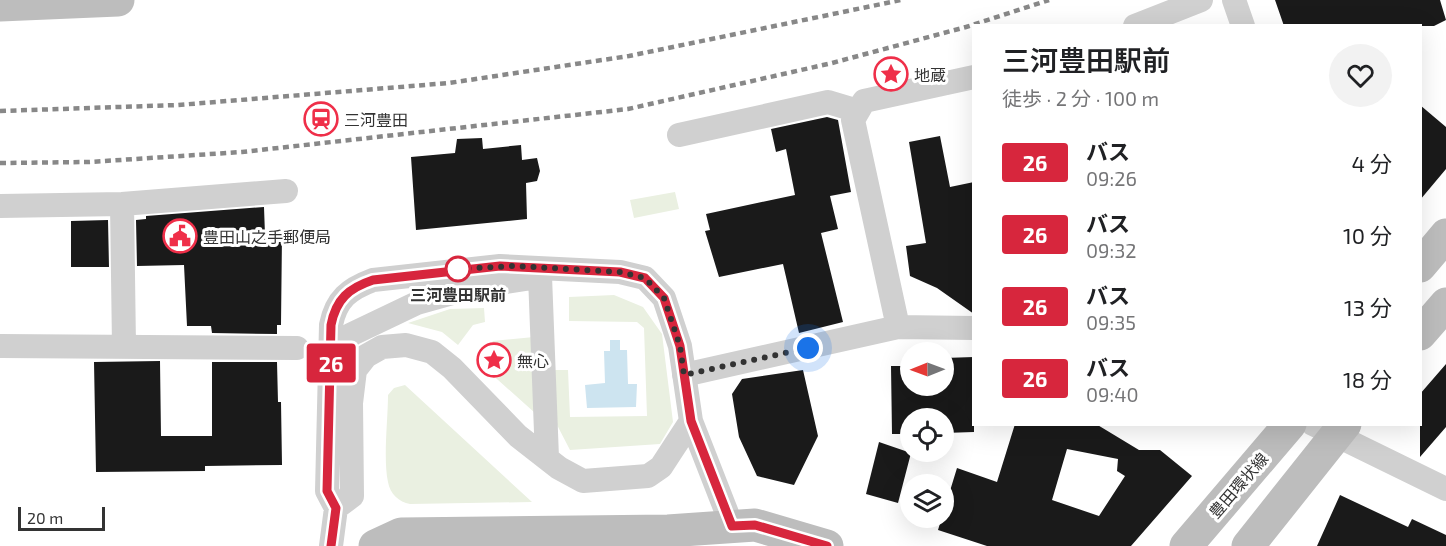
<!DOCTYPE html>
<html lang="ja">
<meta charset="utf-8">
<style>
:root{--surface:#fff;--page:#f2f2f2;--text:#202124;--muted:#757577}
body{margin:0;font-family:"Exo 2","Noto Sans JP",sans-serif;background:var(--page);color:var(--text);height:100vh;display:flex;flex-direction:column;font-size:22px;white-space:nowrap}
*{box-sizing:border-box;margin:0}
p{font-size:20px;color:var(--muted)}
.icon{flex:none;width:33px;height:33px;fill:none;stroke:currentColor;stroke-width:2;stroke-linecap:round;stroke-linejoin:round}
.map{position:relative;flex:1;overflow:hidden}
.panel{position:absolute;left:972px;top:24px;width:450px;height:402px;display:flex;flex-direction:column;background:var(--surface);border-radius:0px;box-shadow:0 6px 24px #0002}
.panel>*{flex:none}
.badge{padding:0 12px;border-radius:4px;font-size:21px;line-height:39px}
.needle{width:39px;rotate:269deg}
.tools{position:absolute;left:900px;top:342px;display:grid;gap:12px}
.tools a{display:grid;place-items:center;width:54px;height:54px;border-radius:50%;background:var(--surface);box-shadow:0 6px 24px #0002;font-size:30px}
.scale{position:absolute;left:18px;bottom:15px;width:87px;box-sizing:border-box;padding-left:6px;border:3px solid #333;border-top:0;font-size:16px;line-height:21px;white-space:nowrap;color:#333;-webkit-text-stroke:4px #fff;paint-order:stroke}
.you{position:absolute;width:30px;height:30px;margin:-15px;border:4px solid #fff;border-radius:50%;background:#1a73e8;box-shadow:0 0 0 9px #1a73e833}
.map>.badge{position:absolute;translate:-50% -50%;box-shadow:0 0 0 3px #fff}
.round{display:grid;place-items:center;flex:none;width:63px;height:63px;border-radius:32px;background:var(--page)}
.summary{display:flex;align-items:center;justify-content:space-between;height:102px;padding:0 30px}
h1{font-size:28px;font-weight:600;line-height:45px}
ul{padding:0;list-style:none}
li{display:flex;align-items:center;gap:18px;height:72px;padding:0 30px}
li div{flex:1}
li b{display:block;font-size:22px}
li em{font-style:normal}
li .badge{min-width:66px;font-weight:700;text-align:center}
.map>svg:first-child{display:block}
.green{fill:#eaf0e1}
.water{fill:#cde4f0}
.building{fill:#1a1a1a;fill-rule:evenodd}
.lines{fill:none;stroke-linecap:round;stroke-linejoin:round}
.street{stroke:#d0d0d0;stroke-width:24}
.secondary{stroke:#bdbdbd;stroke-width:33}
.rail{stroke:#888;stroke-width:4.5;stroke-dasharray:6 4.5;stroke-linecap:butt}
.line-casing{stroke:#fff;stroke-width:14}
.line{stroke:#d7263d;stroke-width:9}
.walk{stroke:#333;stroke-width:6;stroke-dasharray:0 10.8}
.stop-dot{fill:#fff;stroke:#d7263d;stroke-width:3}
.labels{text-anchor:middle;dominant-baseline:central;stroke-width:6;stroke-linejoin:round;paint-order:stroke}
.poi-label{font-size:16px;fill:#333;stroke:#fff;text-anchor:start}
.stop-label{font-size:16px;font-weight:bold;fill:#333;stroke:#fff}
.street-label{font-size:16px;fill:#333;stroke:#fff}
</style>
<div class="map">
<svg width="1446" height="546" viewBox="0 0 1446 546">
<rect width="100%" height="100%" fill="#fff"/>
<path class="green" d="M675 192 679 209 634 218 630 200Z
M614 295 643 307 662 334 673 422 660 444 570 450 556 423 553 370H568L570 417 647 416 644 328 637 322 569 321V297Z
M484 308 485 322 473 325 458 345 442 332 408 323 450 309Z
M534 337 535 413 478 362 493 341Z
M405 385 532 502 410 504C399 502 390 494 388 482 383 459 388 420 388 395L394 388Z"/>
<path class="water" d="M610 340H620V350H627L628 384H637L636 407 587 408 585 385 605 383 604 351H610Z"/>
<path class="building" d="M1275 0H1440L1446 20 1434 26H1284Z
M1420 105 1446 127V169L1420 200Z
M827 117 838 120 851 192 830 196 838 229 821 233 843 322 799 333 783 264 719 277 705 231 710 230 706 214 795 195 786 149 776 152 771 129Z
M940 136 950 187 974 182V314L937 288 910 276 906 246 926 243 909 142Z
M482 138 483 149 521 145 522 160 537 158 540 171 537 181 526 183 527 219 416 230 411 157 455 153 457 139Z
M264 207 265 235H282L281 325H277V334L212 333 211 326H187L184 265 137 266 136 220 146 219V216Z
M108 220 109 267H71V221Z
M974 357V432L944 433V418H910V434H892L891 366H910V386H944V358Z
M160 361 161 436H212V362H277L278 402H281L282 465 205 466V471L96 472 94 362Z
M1446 364V427L1420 457V394Z
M803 370 818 436 794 485 757 476 739 437 732 394 742 379Z
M1015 424H1096L1139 450H1160L1192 476 1131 546H987L938 530 957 468 997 482ZM1067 449 1118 459 1117 471 1125 476 1099 516 1052 500Z
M879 442 911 453 898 503 866 494Z
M1340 495 1408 527 1412 519 1446 535V546H1317Z"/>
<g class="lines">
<path class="street" d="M1234 0 1243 26
M1135 26 1201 0
M679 135 828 102 858 111
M122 204 124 346
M0 206 122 204 286 191
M540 276 547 458
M898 327 853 120 864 101 974 77
M0 346 297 348
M331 367 350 335 417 303 474 287 532 278
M684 375 898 327 974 328
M1313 424 1446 489
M336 508 352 496 351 403 355 370 366 356 382 347 406 345 432 352 452 368 518 436 559 468 583 481 648 476 661 467 691 421
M331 546 336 508 327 491 331 325C336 299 349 289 373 280L500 266 620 272 645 278 664 298 680 346 691 421 732 526"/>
<path class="secondary" d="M0 5 118 0
M1420 266 1446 235
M1420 334 1446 304
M375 546 401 534 668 531 755 525 827 546
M1186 546 1290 424
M1248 546 1345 424"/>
<path class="rail" d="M0 111 178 105 449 83 629 56 901 0
M0 163 89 162 242 152 628 109 832 63 966 27 1049 0"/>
</g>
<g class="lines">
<defs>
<path id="line" d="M331 546 336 508 327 491 331 325C336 299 349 288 373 280L500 266 620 272 645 278 664 298 680 346 691 421 732 526 755 525 827 546"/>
</defs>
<use href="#line" class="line-casing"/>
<use href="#line" class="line"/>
<path class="walk" d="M458 269 514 266 620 272 645 278 664 298 680 346 684 375 808 348"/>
</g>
<defs>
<symbol id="sight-ring" viewBox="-11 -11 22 22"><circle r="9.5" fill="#fff" stroke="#ef2f49" stroke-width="1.5"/><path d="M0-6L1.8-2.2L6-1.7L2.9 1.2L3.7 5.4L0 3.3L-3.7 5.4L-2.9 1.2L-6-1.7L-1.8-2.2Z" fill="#ef2f49"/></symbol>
<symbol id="station-ring" viewBox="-11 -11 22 22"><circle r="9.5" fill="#fff" stroke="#ef2f49" stroke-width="1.5"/><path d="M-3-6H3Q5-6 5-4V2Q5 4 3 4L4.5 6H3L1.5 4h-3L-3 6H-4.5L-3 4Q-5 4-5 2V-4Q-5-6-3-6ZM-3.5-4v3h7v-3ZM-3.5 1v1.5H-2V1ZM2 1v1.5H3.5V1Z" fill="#ef2f49"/></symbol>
<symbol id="civic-ring" viewBox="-11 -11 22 22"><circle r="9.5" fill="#fff" stroke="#ef2f49" stroke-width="1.5"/><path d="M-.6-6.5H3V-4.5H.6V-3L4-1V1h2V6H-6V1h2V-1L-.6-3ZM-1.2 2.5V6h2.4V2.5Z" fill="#ef2f49"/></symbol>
</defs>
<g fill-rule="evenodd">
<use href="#sight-ring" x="872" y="55" width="38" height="38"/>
<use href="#station-ring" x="302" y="100" width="38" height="38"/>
<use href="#civic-ring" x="161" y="217" width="38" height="38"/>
<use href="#sight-ring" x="475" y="341" width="38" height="38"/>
</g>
<circle class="stop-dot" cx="458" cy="269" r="12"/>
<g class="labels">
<g class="poi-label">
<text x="914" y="74">地蔵</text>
<text x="344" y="119">三河豊田</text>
<text x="203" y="236">豊田山之手郵便局</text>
<text x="517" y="360">無心</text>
</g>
<g class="stop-label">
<text x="458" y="294">三河豊田駅前</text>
</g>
<g class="street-label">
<text transform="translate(1238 485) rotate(-49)">豊田環状線</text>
</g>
</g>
</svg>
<div class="tools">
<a><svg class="needle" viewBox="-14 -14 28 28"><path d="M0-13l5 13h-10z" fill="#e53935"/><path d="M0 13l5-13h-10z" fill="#757577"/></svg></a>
<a><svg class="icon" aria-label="locate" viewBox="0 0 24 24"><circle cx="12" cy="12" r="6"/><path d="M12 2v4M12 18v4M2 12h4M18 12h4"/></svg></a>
<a><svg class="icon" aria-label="layers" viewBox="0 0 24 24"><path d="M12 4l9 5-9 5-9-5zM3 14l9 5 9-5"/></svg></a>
</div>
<div class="scale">20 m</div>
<div class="you" style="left:808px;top:348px"></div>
<b class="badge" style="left:331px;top:363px;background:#d7263d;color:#fff">26</b>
<section class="panel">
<div class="summary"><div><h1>三河豊田駅前</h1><p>徒歩 · 2 分 · 100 m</p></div><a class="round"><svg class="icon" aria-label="heart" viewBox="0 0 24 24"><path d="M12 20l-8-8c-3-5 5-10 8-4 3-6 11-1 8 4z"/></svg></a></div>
<ul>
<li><span class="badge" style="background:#d7263d;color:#fff">26</span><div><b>バス</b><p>09:26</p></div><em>4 分</em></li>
<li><span class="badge" style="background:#d7263d;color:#fff">26</span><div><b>バス</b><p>09:32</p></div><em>10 分</em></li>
<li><span class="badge" style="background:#d7263d;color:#fff">26</span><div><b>バス</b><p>09:35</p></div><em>13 分</em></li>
<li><span class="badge" style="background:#d7263d;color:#fff">26</span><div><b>バス</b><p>09:40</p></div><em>18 分</em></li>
</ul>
</section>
</div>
